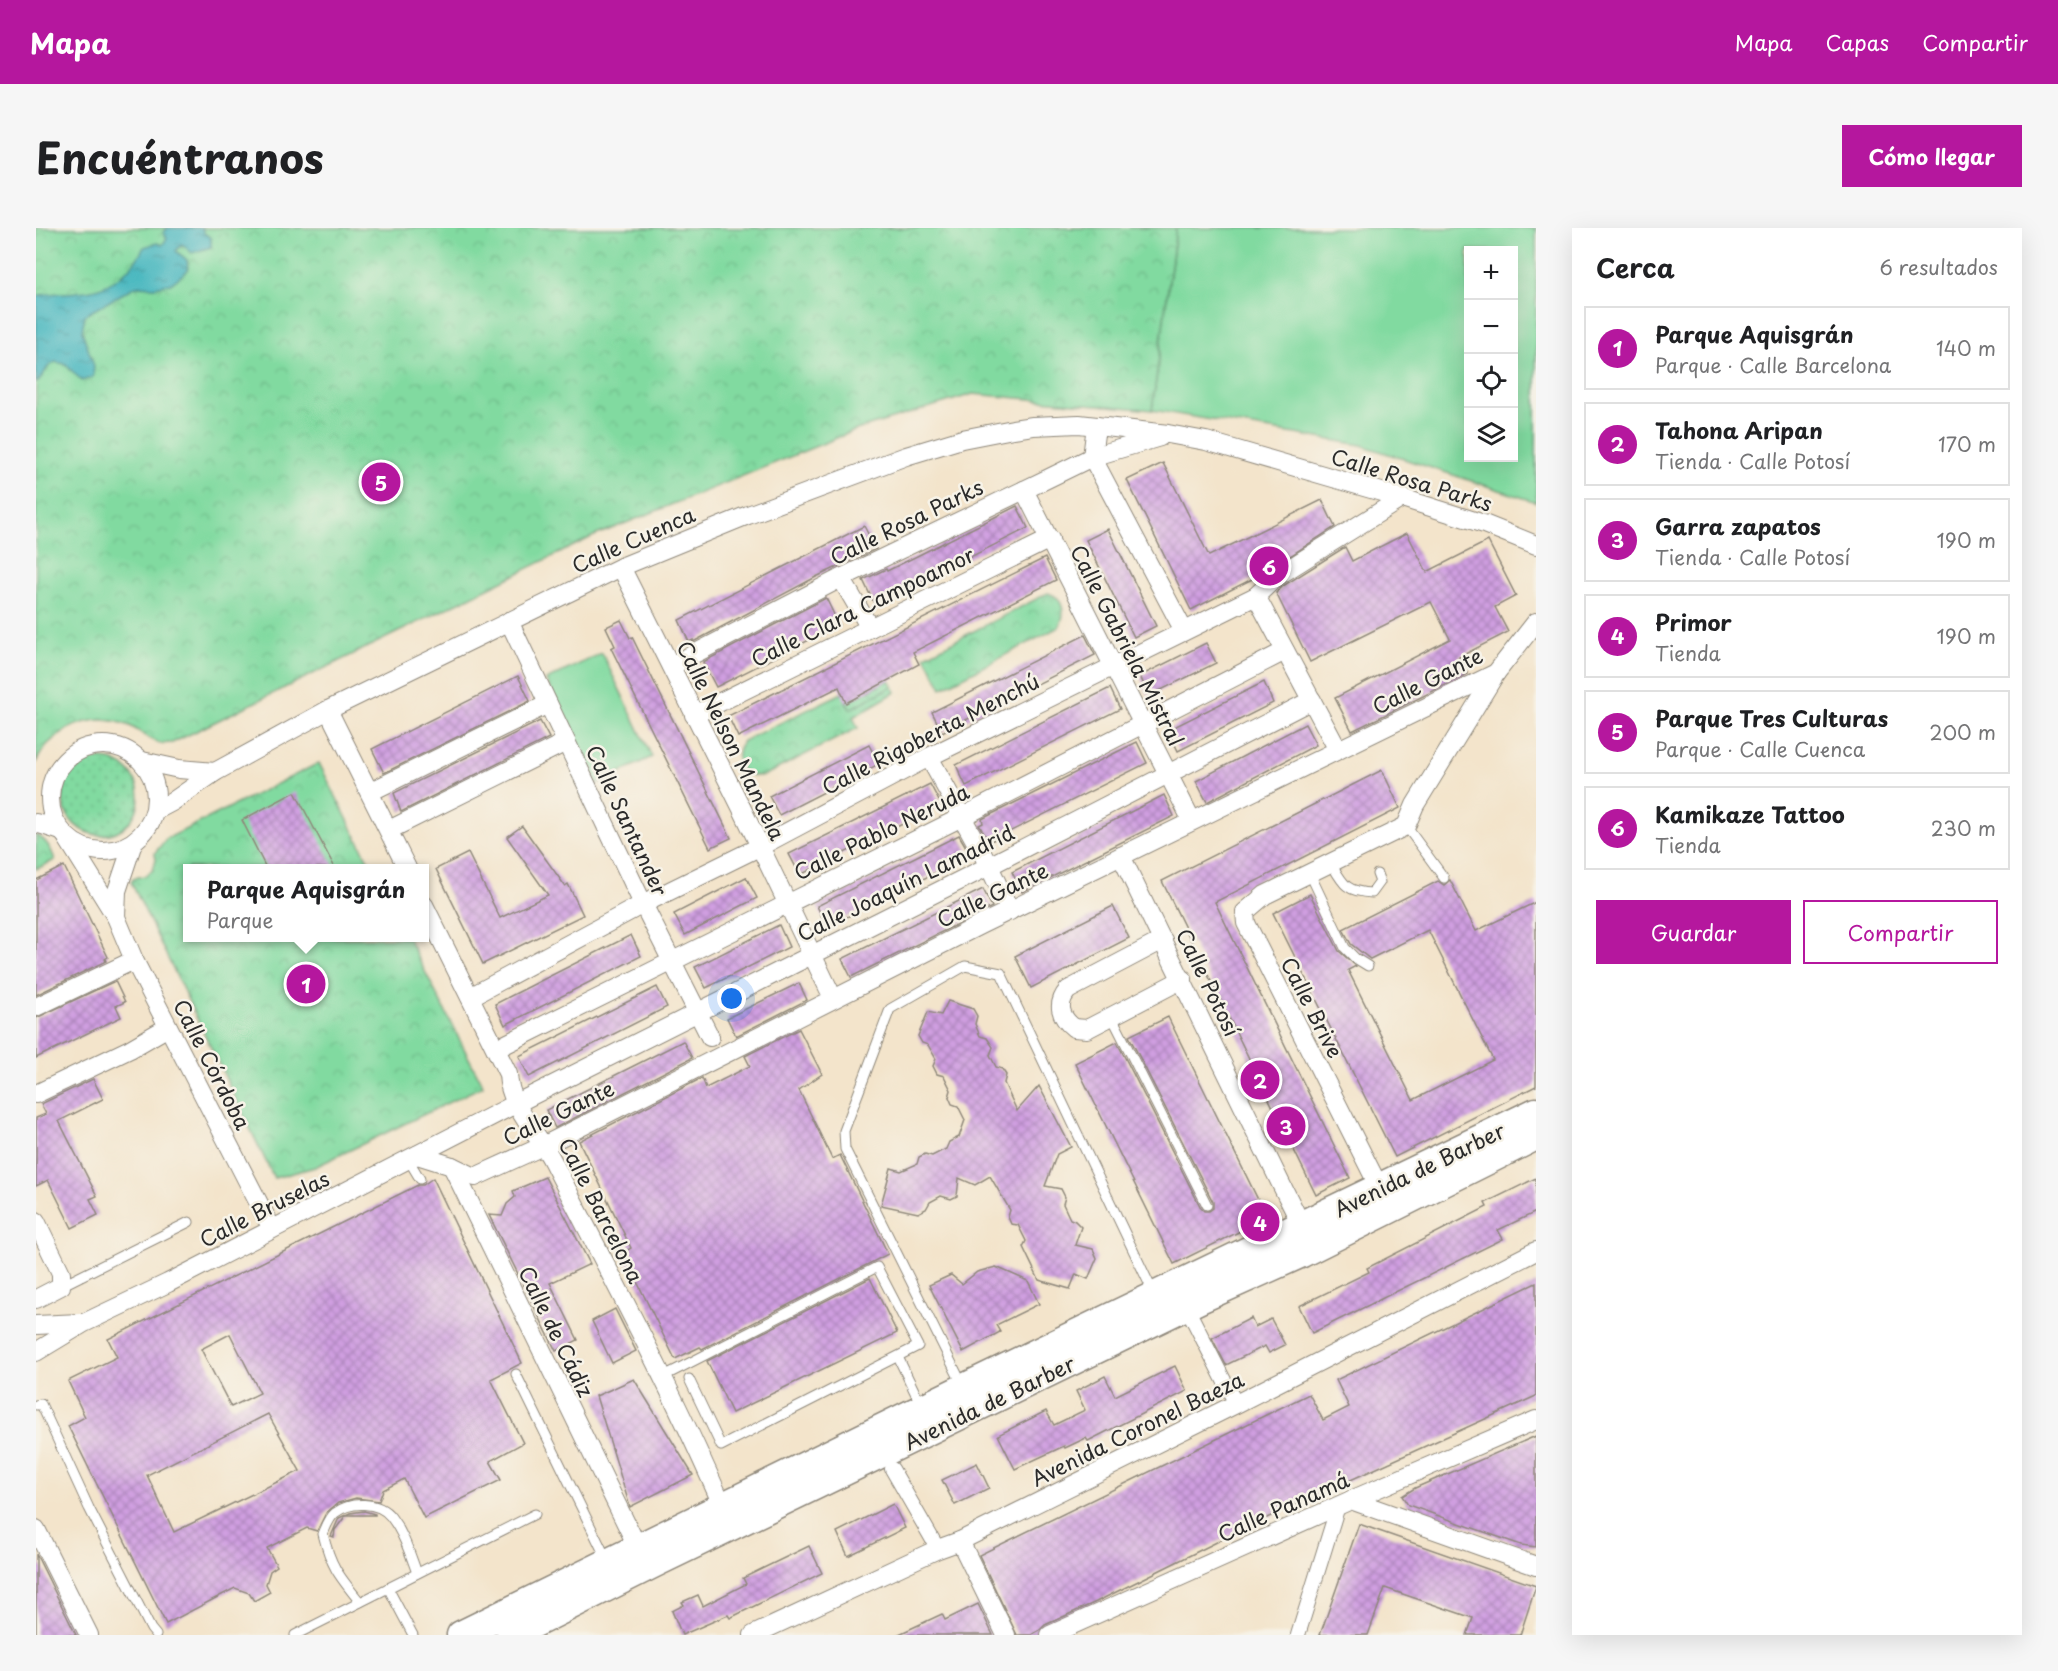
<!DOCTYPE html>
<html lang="es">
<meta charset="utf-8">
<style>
body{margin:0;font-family:"Playpen Sans",sans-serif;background:#f6f6f6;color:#202124}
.controls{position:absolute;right:18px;top:18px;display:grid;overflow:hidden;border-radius:0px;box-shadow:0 6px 24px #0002}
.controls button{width:54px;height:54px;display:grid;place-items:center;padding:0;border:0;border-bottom:2px solid #e0e0e0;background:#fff;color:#202124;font:30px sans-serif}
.you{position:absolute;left:696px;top:771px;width:21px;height:21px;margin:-15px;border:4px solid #fff;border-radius:50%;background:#1a73e8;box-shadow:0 0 0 9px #1a73e833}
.badge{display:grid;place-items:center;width:39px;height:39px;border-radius:50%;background:#b5179e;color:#fff;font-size:20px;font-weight:700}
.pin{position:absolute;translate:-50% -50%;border:3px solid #fff;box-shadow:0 2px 6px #0006}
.popup{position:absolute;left:147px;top:636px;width:246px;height:78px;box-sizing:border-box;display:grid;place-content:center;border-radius:0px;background:#fff;filter:drop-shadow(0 2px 4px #0005);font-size:20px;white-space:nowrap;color:#757577}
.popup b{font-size:22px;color:#202124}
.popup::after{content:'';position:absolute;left:50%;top:100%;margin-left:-12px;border:12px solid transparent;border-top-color:#fff}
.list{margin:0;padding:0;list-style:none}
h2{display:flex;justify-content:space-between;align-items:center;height:78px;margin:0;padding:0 24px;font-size:26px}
h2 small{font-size:20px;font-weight:400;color:#757577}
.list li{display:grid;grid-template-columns:39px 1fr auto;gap:18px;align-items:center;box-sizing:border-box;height:84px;margin:0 12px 12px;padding:0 12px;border:2px solid #e0e0e0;border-radius:0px}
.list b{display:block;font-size:22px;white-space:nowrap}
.list p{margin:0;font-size:20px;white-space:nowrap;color:#757577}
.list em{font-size:20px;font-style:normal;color:#757577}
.actions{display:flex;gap:12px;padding:18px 24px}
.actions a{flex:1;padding:14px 0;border:2px solid #b5179e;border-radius:0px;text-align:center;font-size:21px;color:#b5179e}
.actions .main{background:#b5179e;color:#fff}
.icon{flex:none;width:33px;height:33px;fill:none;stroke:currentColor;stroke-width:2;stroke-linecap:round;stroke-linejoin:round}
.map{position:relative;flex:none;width:1500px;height:1407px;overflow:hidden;border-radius:0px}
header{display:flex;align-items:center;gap:36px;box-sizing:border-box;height:84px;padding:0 30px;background:#b5179e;color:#fff}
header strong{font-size:28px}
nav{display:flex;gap:33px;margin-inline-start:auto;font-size:21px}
.intro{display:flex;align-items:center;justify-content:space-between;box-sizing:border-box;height:144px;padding:0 36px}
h1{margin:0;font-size:42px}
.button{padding:15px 27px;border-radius:0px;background:#b5179e;color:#fff;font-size:21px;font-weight:700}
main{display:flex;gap:36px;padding:0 36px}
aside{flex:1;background:#fff;border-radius:0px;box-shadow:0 6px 24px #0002}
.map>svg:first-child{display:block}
</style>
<header>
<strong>Mapa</strong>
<nav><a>Mapa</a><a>Capas</a><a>Compartir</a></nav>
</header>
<div class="intro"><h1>Encuéntranos</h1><a class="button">Cómo llegar</a></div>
<main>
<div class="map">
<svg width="1500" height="1407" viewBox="0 0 1500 1407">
<defs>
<pattern id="park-crowns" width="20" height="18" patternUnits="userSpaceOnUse" patternTransform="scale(1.5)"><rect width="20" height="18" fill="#81daa0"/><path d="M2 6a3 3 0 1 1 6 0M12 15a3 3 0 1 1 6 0" fill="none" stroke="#70bb8a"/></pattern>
<pattern id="garden-dots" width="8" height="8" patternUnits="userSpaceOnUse" patternTransform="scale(1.5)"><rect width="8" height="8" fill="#81daa0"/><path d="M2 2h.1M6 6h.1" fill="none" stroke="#70bb8a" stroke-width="1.8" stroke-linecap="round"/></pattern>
<pattern id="water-ripples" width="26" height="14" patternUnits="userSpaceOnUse" patternTransform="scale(1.5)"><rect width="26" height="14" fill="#49b8c0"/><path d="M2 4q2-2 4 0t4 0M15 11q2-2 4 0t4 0" fill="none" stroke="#3d969c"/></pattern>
<pattern id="building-cross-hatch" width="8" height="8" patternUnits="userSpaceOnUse" patternTransform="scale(1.5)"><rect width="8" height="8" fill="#d09fe1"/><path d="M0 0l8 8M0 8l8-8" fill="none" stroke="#a982b7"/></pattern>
</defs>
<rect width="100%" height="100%" fill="#f7f3e8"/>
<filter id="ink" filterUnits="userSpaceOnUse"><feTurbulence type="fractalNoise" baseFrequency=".0167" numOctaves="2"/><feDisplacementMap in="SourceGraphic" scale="12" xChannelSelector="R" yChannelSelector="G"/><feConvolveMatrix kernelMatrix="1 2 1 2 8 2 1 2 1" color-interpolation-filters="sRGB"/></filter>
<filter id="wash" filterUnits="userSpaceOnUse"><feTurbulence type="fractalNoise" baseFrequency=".008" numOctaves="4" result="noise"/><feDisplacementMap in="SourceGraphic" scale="24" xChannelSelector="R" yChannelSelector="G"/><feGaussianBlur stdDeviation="1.35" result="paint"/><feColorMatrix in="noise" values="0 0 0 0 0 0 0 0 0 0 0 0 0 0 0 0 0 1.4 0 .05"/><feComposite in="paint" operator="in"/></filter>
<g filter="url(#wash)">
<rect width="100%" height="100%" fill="#f3e4cb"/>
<g fill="#81daa0" stroke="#568266" stroke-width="1.5" fill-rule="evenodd">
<path d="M1140 0H1500V274L1325 217 1116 182ZM1432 22H1478V230H1432Z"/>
<path d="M566 425 616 529 560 556 510 452Z"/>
</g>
<g fill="url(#park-crowns)" stroke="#568266" stroke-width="1.5">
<path d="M0 0H1140L1116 182 937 166 823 201 558 308 136 515C132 515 126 516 122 515 116 513 102 502 94 498 65 485 35 494 13 515 7 520 4 528 0 534Z"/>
<path d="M1012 365C1028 370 1030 386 1023 399L906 460 889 428Z"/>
<path d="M853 452 860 464 817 489 822 500 727 548C704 549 695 533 707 513L806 465 811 475Z"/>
<path d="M283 535 336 640H152V710H372L447 858 279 939 238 950 95 654 98 650 108 648 117 642 120 631 119 625 130 611Z"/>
<path d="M0 607C11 612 15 621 19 632L0 641Z"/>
</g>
<g fill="url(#garden-dots)" stroke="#568266" stroke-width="1.5">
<path d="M853 452 857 458 814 481 810 475Z"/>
<circle cx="65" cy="569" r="38"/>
</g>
<path fill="url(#water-ripples)" stroke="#3a7276" stroke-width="1.5" d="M132 0H166L168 5 175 10V19L156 25 146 16 140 23 151 32 152 42 136 55 119 59 100 58 49 87 46 103 58 138 57 149 46 153 29 136 19 134 12 139 3 153 0 154V68C18 64 37 66 56 62 77 58 99 39 108 19L121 15 126 17 131 11 127 5Z"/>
<g id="blocks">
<g fill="url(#building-cross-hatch)" fill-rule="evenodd">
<path d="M1127 235 1173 328 1286 272 1299 299 1228 345 1155 382 1091 252Z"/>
<path d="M981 278 992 300 839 377 827 352 850 341 851 343Z"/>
<path d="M828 298 840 321 780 349 657 414V412L653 414 643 392Z"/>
<path d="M1072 301 1120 398 1098 409 1050 312Z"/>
<path d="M1371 305 1391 344 1452 313 1480 368 1459 379 1472 404 1423 429 1432 446 1316 503 1299 470 1414 411 1395 374 1274 434 1240 365 1247 358 1309 319 1316 333Z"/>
<path d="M1009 330 1020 352 877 424 883 436 810 475 803 459 702 509 692 488Z"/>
<path d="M790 370 803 397 680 459 667 434Z"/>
<path d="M585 392 594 410 596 409 695 610 674 620 575 420 579 418 570 399Z"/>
<path d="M1049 407 1059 427 906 504 896 484Z"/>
<path d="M1170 415 1180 435 1113 468 1104 448Z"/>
<path d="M482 448 494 473 348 545 336 521Z"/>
<path d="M1228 454 1237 475 1142 523 1132 502Z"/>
<path d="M1074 460 1084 481 930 558 920 537Z"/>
<path d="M504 493 513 510 365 584 358 565Z"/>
<path d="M1269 496 1280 517 1171 574 1160 553Z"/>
<path d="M1101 514 1111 535 953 614 943 597 947 595 946 591Z"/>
<path d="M833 517 843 536 743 587 733 568Z"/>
<path d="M1346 542 1364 580 1179 674 1314 950 1280 967 1126 653Z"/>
<path d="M894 556 905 577 764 647 753 626Z"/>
<path d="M259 564 299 640H230L206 592Z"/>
<path d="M1128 567 1138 588 986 664 976 644Z"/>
<path d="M486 598 529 658 532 656 547 687 447 736 400 641 432 625 464 690 512 667 471 609Z"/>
<path d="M923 607 933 624 929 626 931 629 791 699 781 678Z"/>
<path d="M28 638 72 729 69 731 70 733 0 767V652Z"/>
<path d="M710 649 721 670 649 707 638 686Z"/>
<path d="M1414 652 1440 703 1500 674V858L1359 929 1237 685 1274 666 1303 723 1320 738 1312 742 1377 872 1457 832 1392 702 1334 731 1315 716 1307 701 1402 653 1408 657Z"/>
<path d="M947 661 956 679 815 749 806 731Z"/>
<path d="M1077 678 1093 710 995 760 979 728Z"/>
<path d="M743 697 753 719 670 760 659 739Z"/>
<path d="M595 707 605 728 469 797 459 776Z"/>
<path d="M79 753 89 774 80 778 85 789 0 830V790Z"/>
<path d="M763 755 771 772 700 808 691 790Z"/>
<path d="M621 759 631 779 493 849 483 828Z"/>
<path d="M912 773 937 781 941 788 939 796 944 808 951 810 957 819 954 827 960 839 966 841 970 847 968 855 981 883 1003 858 1035 919 1021 926 1009 958 1025 961 1029 969 1027 976 1034 991 1039 993 1045 999 1039 1017 1057 1021 1061 1030 1052 1051 1040 1046 1034 1061 1003 1052 987 1019 990 1013 982 997 975 996 972 989 974 982 954 948 939 957 923 950 921 968 915 971 905 968 894 974 890 981 882 985 845 977 855 940 865 943 881 936 883 929 889 926 896 928 910 921 913 914 923 909 929 892 922 878 916 876 913 869 915 862 908 848 901 846 897 838 900 831 892 817 886 815 882 808 892 784 905 787Z"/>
<path d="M1132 789 1231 990 1138 1036 1039 835 1081 814 1165 980 1168 983H1173L1177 980V974L1093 808Z"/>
<path d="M763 801 786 846 763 862 796 931 804 927 852 1026 666 1121 664 1119 639 1131 587 1025 595 1020 543 913 666 850 670 860 714 838 709 828Z"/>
<path d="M647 813 656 830 519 900 510 882Z"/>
<path d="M57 851 67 871 23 893 61 968 54 971 62 987 36 1000 12 952 0 958V890L10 886 5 876Z"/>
<path d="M509 949 554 1036 514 1055 542 1112 520 1123 453 987 466 988 471 976 479 969 477 963Z"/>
<path d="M397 950 486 1135 455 1151 487 1215 454 1233 465 1252 388 1290 368 1251 347 1262 343 1273 320 1270 302 1275 290 1285 281 1303 271 1300 231 1320 241 1338 234 1343 230 1356 234 1364 218 1373 213 1365 199 1360 130 1396 32 1198 49 1189 32 1153 81 1129 72 1111 382 957H387ZM194 1106 224 1165 195 1179 165 1121ZM232 1186 264 1243 138 1304 111 1247Z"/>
<path d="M1500 950V984L1462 1002 1467 1011 1276 1105 1263 1078 1333 1044 1331 1040 1451 979 1449 975Z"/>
<path d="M960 1039 992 1053 1003 1076 960 1097 964 1104 927 1124 893 1057 915 1047 926 1056 941 1044Z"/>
<path d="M834 1050 861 1105 696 1185 671 1133Z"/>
<path d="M1500 1055V1168L1213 1298 1060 1374 1009 1397 1004 1402 995 1407H981L943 1327 1273 1166 1287 1192 1313 1179 1300 1152Z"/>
<path d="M579 1081 600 1123 576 1135 556 1093Z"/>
<path d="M1215 1090 1219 1099 1235 1091 1249 1117 1233 1125 1229 1118 1190 1137 1176 1110Z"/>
<path d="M1139 1138 1151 1163 1052 1213 1050 1210 1029 1220 1028 1218 979 1241 962 1207 1010 1183 1018 1197 1049 1182 1040 1163 1069 1148 1079 1168Z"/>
<path d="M598 1151 657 1247 594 1279 560 1168Z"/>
<path d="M1500 1208V1319L1485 1317 1372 1277 1366 1268 1379 1260Z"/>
<path d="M941 1235 953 1260 919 1277 906 1252Z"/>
<path d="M857 1276 869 1300 812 1328 801 1304Z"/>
<path d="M328 1283 339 1286V1287H310L299 1302 298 1309 295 1308 303 1290 314 1285Z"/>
<path d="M1323 1296 1500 1358 1484 1407H1431L1437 1390 1349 1360 1332 1407H1284Z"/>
<path d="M773 1318 786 1345 694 1390 692 1387 646 1407 636 1383 648 1377 646 1374 662 1367 667 1378 710 1356 707 1350Z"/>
<path d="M0 1326 40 1407H0Z"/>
<path d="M942 1376 957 1407H861L906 1386 909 1392Z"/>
</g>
</g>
</g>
<g filter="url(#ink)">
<use href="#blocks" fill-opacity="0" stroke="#8f887b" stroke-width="1.5"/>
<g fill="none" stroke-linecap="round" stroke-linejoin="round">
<g stroke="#8f887b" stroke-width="11">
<g id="service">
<path d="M1370 598 1408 650"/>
<path d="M1295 635C1307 656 1310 664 1336 665L1344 654 1341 646"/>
<path d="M1274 646 1309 720 1319 730 1332 738"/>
<path d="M1076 789 1171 977"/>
<path d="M372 931 384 951"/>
<path d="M25 1058 153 994"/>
<path d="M862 1129 886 1179"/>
<path d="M480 1146 571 1332"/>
<path d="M626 1149 841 1039 882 1118 685 1218 653 1151"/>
<path d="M927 1158 809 921 808 903 854 781 929 738 965 745 1118 1066"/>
<path d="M0 1177 5 1176 53 1280 115 1401 120 1407"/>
<path d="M352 1360 377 1407"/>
<path d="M324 1374C303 1348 295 1339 287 1306 290 1299 293 1290 299 1285 314 1273 343 1273 355 1289 368 1306 374 1326 381 1345"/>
<path d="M259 1407 499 1286"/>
</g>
</g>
<g stroke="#8f887b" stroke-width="16">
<g id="pedestrian">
<path d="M1150 1078 1200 1176"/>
<path d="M856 1241 902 1321"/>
<path d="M1262 1407 1302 1278"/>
</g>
</g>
<g stroke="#8f887b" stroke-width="20">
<g id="minor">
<path d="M1060 198 1056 229 1148 403"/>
<path d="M988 262 1156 593"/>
<path d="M585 339 706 581 797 770"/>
<path d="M805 350 834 400"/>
<path d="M1220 368 1302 522"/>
<path d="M473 393 607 676 674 809"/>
<path d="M635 438 805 350 1013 250 1056 229 1124 209"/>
<path d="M292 482 371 640"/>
<path d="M658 487 1014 311"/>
<circle cx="67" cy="570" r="53"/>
<path d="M893 529 953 638 974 683"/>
<path d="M106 533 143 541 179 544"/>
<path d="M334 564 512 476"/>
<path d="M119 583 136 574 179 544 292 482 585 339 712 287 870 228 926 211 977 201 997 198 1043 196 1132 206 1170 213 1366 270 1448 296 1500 317"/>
<path d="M0 595 25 603"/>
<path d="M353 602 530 514"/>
<path d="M31 610 80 689 98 732 236 1001"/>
<path d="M1085 628 1244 954 1266 998 1274 1004"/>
<path d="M388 677 472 846C473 879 503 906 517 934 575 1048 636 1161 687 1279"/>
<path d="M80 689 81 663 97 615"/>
<path d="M1127 712 1032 762C1020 776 1024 789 1038 800L1051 801 1147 751"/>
<path d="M434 769 607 676 723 619 893 529 1220 368 1240 349 1366 270"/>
<path d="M0 779 98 732"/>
<path d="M460 821 926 589 1249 423"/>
<path d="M0 866 94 821 132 799"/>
<path d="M381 927 416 938 439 949 509 917 944 697 1460 445 1500 394"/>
<path d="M416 938 602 1320 608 1325"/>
<path d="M1345 959 1338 949 1210 695 1209 684 1229 667 1370 598 1379 577 1460 445"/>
<path d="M0 993 25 1045V1058L0 1071"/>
<path d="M0 1097 44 1095"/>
<path d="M0 1124 48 1095 132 1055 491 870 953 638 1276 472"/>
<path d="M1315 1272 1500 1338"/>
<path d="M0 1301 53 1407"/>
<path d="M924 1313 970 1407"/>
<path d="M717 1407 902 1321 924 1313 1200 1176 1500 1023"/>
<path d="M1014 1407 1315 1272 1500 1192"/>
</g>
</g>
<g stroke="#8f887b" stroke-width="31">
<g id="primary">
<path d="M425 1407 928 1160 1500 884"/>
<path d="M475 1407 619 1335 1166 1070 1266 1025 1500 908"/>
</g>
</g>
<use href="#service" stroke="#fff" stroke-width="9"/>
<use href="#pedestrian" stroke="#fff" stroke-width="14"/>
<use href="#minor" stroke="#fff" stroke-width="18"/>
<use href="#primary" stroke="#fff" stroke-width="28"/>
</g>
</g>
<g text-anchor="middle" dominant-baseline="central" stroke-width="5" stroke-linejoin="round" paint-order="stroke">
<g font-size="21" fill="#2b2b2b" stroke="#f7f3e8">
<text transform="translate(1376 251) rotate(17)">Calle Rosa Parks</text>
<text transform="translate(870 293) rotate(-26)">Calle Rosa Parks</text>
<text transform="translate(597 311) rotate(-24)">Calle Cuenca</text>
<text transform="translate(826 378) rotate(-26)">Calle Clara Campoamor</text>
<text transform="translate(1092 417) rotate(63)">Calle Gabriela Mistral</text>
<text transform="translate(1391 452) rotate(-27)">Calle Gante</text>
<text transform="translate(894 505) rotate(-27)">Calle Rigoberta Menchú</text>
<text transform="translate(696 512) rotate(64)">Calle Nelson Mandela</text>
<text transform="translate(592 592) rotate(65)">Calle Santander</text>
<text transform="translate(845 603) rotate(-26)">Calle Pablo Neruda</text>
<text transform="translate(869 654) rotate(-26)">Calle Joaquín Lamadrid</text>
<text transform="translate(956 666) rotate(-26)">Calle Gante</text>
<text transform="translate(1173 754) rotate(64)">Calle Potosí</text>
<text transform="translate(1277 779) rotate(63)">Calle Brive</text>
<text transform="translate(177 836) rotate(63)">Calle Córdoba</text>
<text transform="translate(522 884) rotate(-26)">Calle Gante</text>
<text transform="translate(1383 941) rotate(-26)">Avenida de Barber</text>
<text transform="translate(228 980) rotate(-27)">Calle Bruselas</text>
<text transform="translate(566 982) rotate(63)">Calle Barcelona</text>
<text transform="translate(521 1103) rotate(64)">Calle de Cádiz</text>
<text transform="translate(953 1174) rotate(-26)">Avenida de Barber</text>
<text transform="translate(1101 1200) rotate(-26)">Avenida Coronel Baeza</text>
<text transform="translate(1247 1278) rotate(-24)">Calle Panamá</text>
</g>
</g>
</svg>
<div class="controls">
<button>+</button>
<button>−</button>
<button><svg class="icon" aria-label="locate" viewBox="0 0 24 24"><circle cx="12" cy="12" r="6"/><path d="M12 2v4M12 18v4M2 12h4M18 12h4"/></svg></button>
<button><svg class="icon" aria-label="layers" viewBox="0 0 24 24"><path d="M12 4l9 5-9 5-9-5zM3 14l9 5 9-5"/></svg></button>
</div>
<div class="you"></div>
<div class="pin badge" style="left:270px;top:756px">1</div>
<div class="popup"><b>Parque Aquisgrán</b>Parque</div>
<div class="pin badge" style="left:1224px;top:852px">2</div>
<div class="pin badge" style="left:1250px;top:898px">3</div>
<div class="pin badge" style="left:1224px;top:994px">4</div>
<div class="pin badge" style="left:345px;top:254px">5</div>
<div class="pin badge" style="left:1233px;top:338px">6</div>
</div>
<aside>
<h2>Cerca<small>6 resultados</small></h2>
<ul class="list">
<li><span class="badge">1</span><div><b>Parque Aquisgrán</b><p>Parque · Calle Barcelona</p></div><em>140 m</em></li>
<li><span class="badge">2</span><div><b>Tahona Aripan</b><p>Tienda · Calle Potosí</p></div><em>170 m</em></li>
<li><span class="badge">3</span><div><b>Garra zapatos</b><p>Tienda · Calle Potosí</p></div><em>190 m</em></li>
<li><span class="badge">4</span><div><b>Primor</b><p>Tienda</p></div><em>190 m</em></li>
<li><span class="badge">5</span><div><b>Parque Tres Culturas</b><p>Parque · Calle Cuenca</p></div><em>200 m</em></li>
<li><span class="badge">6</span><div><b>Kamikaze Tattoo</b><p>Tienda</p></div><em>230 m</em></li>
</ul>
<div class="actions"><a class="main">Guardar</a><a>Compartir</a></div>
</aside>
</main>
